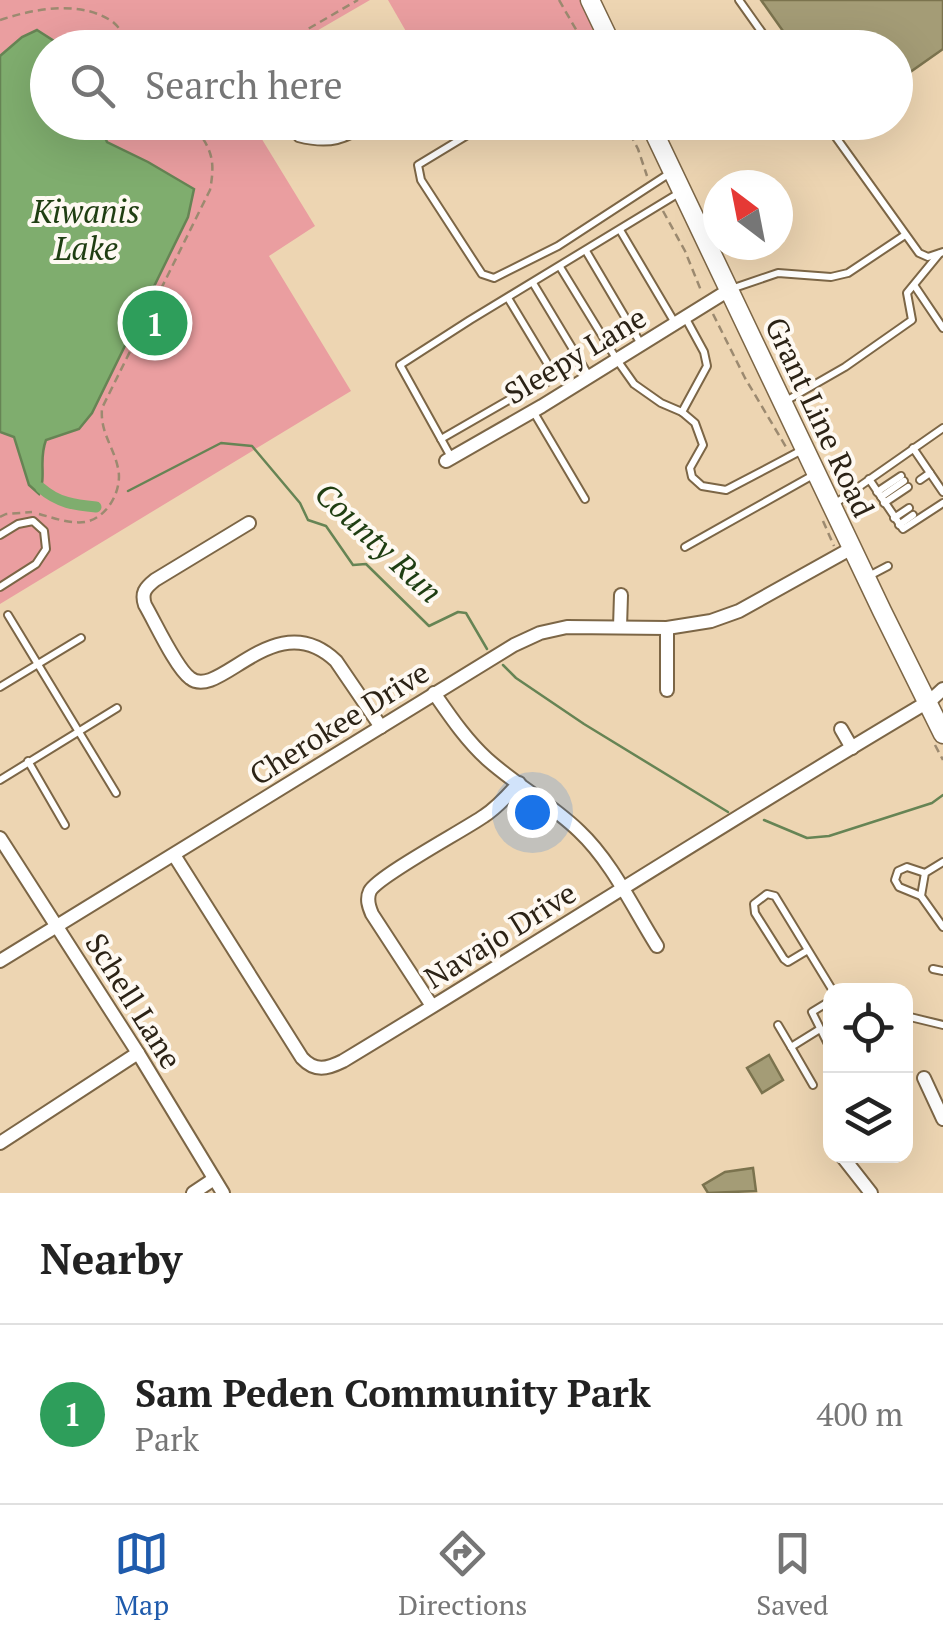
<!DOCTYPE html>
<style>
body{margin:0;font-family:"PT Serif",serif;background:#f2f2f2;color:#222}
.controls{position:absolute;right:30px;bottom:30px;display:grid;overflow:hidden;border-radius:20px;box-shadow:0 10px 40px #0002}
.controls button{width:90px;height:90px;display:grid;place-items:center;padding:0;border:0;border-bottom:2px solid #e0e0e0;background:#fff;color:#222;font:50px sans-serif}
.compass{position:absolute;left:703px;top:170px;width:90px;height:90px;border-radius:50%;background:#fff;box-shadow:0 10px 40px #0002;rotate:328deg}
.you{position:absolute;left:532px;top:812px;width:35px;height:35px;margin:-25px;border:8px solid #fff;border-radius:50%;background:#1a73e8;box-shadow:0 0 0 15px #1a73e833}
.badge{display:grid;place-items:center;width:65px;height:65px;border-radius:50%;background:#1f5bac;color:#fff;font-size:32px;font-weight:700}
.pin{position:absolute;translate:-50% -50%;border:5px solid #fff;box-shadow:0 2px 10px #0006}
.list{margin:0;padding:0;list-style:none}
h2{display:flex;justify-content:space-between;align-items:center;height:130px;margin:0;padding:0 40px;font-size:42px}
h2 small{font-size:32px;font-weight:400;color:#767676}
.list li{display:grid;grid-template-columns:65px 1fr auto;gap:30px;align-items:center;box-sizing:border-box;height:180px;padding:0 40px;border-top:2px solid #e0e0e0}
.list b{display:block;font-size:38px;white-space:nowrap}
.list p{margin:0;font-size:32px;white-space:nowrap;color:#767676}
.list em{font-size:32px;font-style:normal;color:#767676}
.icon{flex:none;width:55px;height:55px;fill:none;stroke:currentColor;stroke-width:2;stroke-linecap:round;stroke-linejoin:round}
.map{position:relative;flex:none;width:943px;height:1193px;overflow:hidden}
.search{position:absolute;background:#fff;box-shadow:0 10px 40px #0002;left:30px;right:30px;top:30px;height:110px;display:flex;align-items:center;gap:25px;box-sizing:border-box;padding:0 35px;border-radius:55px;color:#767676;font-size:38px}
.sheet{height:310px;background:#fff}
nav{display:flex;justify-content:space-around;align-items:center;box-sizing:border-box;height:140px;border-top:2px solid #e0e0e0;background:#fff;font-size:28px;color:#767676}
nav a{display:grid;justify-items:center;gap:5px}
nav .on{color:#1f5bac}
.map>svg:first-child{display:block}
</style>
<div class="map">
<svg width="943" height="1193" viewBox="0 0 943 1193">
<rect width="100%" height="100%" fill="#edd5b2"/>
<g fill="#ea9ea0">
<path d="M0 0H370L289 47 48 48V122L252 123 315 226 269 256 351 391 0 604Z"/>
<path d="M388 0H589L609 40 596 48 415 47Z"/>
</g>
<path fill="#7fad6e" stroke="#668454" stroke-width="2.5" d="M37 30 54 41 58 47 48 48V122L99 123 107 142 148 162 194 189 188 217 92 413 79 429 46 440C38 461 47 475 39 494L29 485 14 437 0 432V56L22 37Z"/>
<g fill="none" stroke-linecap="round" stroke-linejoin="round">
<g stroke="#668454" stroke-width="2.5">
<path d="M128 491 221 443 252 446 300 503 308 520 326 526 353 565 366 564 429 626 458 612 466 613 487 649"/>
<path d="M503 665 516 678 584 724 728 812"/>
<path d="M764 820 807 838 829 836 932 803 943 795"/>
</g>
<path stroke="#7fad6e" stroke-width="11" d="M41 488C58 503 75 505 96 507"/>
</g>
<g fill="#a49c76" stroke="#7b734e" stroke-width="2.5">
<path d="M761 0H943V49L896 82V48H795Z"/>
<path d="M769 1055 783 1080 762 1093 747 1068Z"/>
<path d="M753 1168 756 1191 708 1193 703 1185 725 1172Z"/>
</g>
<g fill="none" stroke-linecap="round" stroke-linejoin="round">
<g stroke="#7c6646" stroke-width="10">
<g id="service">
<path d="M739 0 773 48"/>
<path d="M546 48 582 41 605 33"/>
<path d="M287 122 298 138C333 147 345 139 375 122"/>
<path d="M489 122 418 165 421 180 482 274 494 278 558 246 670 173"/>
<path d="M825 122 919 253 928 257 943 252"/>
<path d="M620 230 675 323"/>
<path d="M586 251 641 344"/>
<path d="M560 267 617 360 634 384 661 403 682 412 695 423 703 445 690 468 692 477 702 486 726 490 804 449"/>
<path d="M533 283 589 376"/>
<path d="M914 285 943 328"/>
<path d="M731 289 778 273 831 277 848 273 905 235"/>
<path d="M784 402 845 367 912 320 907 293 939 254"/>
<path d="M533 411 585 499"/>
<path d="M682 412 707 366 704 352 686 319"/>
<path d="M441 439 533 386 547 382 555 376 508 298"/>
<path d="M913 448 943 492"/>
<path d="M451 457 400 365 470 320 679 193"/>
<path d="M869 479 903 529 943 503"/>
<path d="M920 480 930 473"/>
<path d="M877 492 901 476"/>
<path d="M881 497 904 481"/>
<path d="M884 503 908 487"/>
<path d="M833 505 943 428"/>
<path d="M894 518 909 508"/>
<path d="M899 525 913 515"/>
<path d="M0 535 18 524 33 521 44 531 46 549 36 564 0 587"/>
<path d="M685 547 815 474"/>
<path d="M867 577 888 566"/>
<path d="M8 615 116 793"/>
<path d="M0 687 81 638"/>
<path d="M28 761 65 825"/>
<path d="M0 780 117 708"/>
<path d="M943 862 925 873 921 896 943 927"/>
<path d="M921 896 899 887 895 880 898 871 907 867 925 873"/>
<path d="M808 950 788 962 784 959 755 913 754 904 767 894 775 896 833 991"/>
<path d="M933 969 943 971"/>
<path d="M830 1001 812 1012 830 1048"/>
<path d="M906 1016 943 1025"/>
<path d="M778 1025 791 1047"/>
<path d="M813 1085 791 1047 820 1029"/>
</g>
</g>
<g stroke="#7c6646" stroke-width="16">
<g id="minor">
<path d="M446 461 542 406 729 290"/>
<path d="M249 523 155 580C145 588 141 593 145 605 155 622 176 668 190 678 219 702 275 603 336 661L381 727"/>
<path d="M620 627 621 595"/>
<path d="M667 690V628"/>
<path d="M434 693C450 716 466 740 487 759 516 785 551 804 579 831 612 862 633 908 657 946"/>
<path d="M841 729 852 748"/>
<path d="M0 838 138 1053 223 1193"/>
<path d="M174 855 302 1058C315 1072 327 1069 343 1061 540 942 733 817 931 700L943 689"/>
<path d="M0 961 514 645 540 633 567 627 667 628 711 621 739 611 852 548"/>
<path d="M432 1006 372 914C369 907 366 899 370 891 378 876 464 830 484 816 498 807 508 795 519 783"/>
<path d="M924 1078 943 1119"/>
<path d="M0 1143 138 1053"/>
<path d="M842 1156 871 1193"/>
<path d="M193 1193 214 1179"/>
</g>
</g>
<g stroke="#7c6646" stroke-width="21">
<g id="secondary">
<path d="M590 0 613 48"/>
<path d="M649 122 882 611 943 734"/>
</g>
</g>
<g stroke="#9c8a70" stroke-width="2.5" stroke-dasharray="8 5" stroke-linecap="butt">
<path d="M559 0 578 33"/>
<path d="M0 20C37 8 81 0 113 22 121 29 127 39 133 48"/>
<path d="M275 48 358 0"/>
<path d="M624 122 638 149 647 176"/>
<path d="M663 211 685 251 702 293"/>
<path d="M713 314 745 378 786 447"/>
<path d="M39 514C54 518 70 524 85 522 108 518 123 489 118 468 113 445 100 433 102 408L210 190C216 158 211 148 191 122"/>
<path d="M0 517 6 514 32 512"/>
<path d="M823 521 834 546"/>
<path d="M935 745 943 760"/>
</g>
<use href="#service" stroke="#fff" stroke-width="6"/>
<use href="#minor" stroke="#fff" stroke-width="12"/>
<use href="#secondary" stroke="#fff" stroke-width="18"/>
</g>
<g text-anchor="middle" dominant-baseline="central" stroke-width="8" stroke-linejoin="round" paint-order="stroke">
<g font-size="30" fill="#2c2316" stroke="#fef9f2">
<text transform="translate(575 355) rotate(-31)">Sleepy Lane</text>
<text transform="translate(820 417) rotate(65)">Grant Line Road</text>
<text transform="translate(339 723) rotate(-32)">Cherokee Drive</text>
<text transform="translate(500 935) rotate(-32)">Navajo Drive</text>
<text transform="translate(134 1001) rotate(58)">Schell Lane</text>
</g>
<g font-size="32" font-style="italic" fill="#1f3e12" stroke="#fef9f2">
<text x="86" y="211">Kiwanis<tspan x="86" dy="37">Lake</tspan></text>
<text transform="translate(379 542) rotate(43)">County Run</text>
</g>
</g>
</svg>
<div class="controls">
<button><svg class="icon" aria-label="locate" viewBox="0 0 24 24"><circle cx="12" cy="12" r="6"/><path d="M12 2v4M12 18v4M2 12h4M18 12h4"/></svg></button>
<button><svg class="icon" aria-label="layers" viewBox="0 0 24 24"><path d="M12 4l9 5-9 5-9-5zM3 14l9 5 9-5"/></svg></button>
</div>
<svg class="compass" viewBox="-18 -18 36 36"><path d="M0-13l5 13h-10z" fill="#e53935"/><path d="M0 13l5-13h-10z" fill="#767676"/></svg>
<div class="you"></div>
<div class="pin badge" style="left:155px;top:323px;background:#2e9e5b">1</div>
<div class="search"><svg class="icon" aria-label="search" viewBox="0 0 24 24"><circle cx="10" cy="10" r="6"/><path d="M15 15l6 6"/></svg>Search here</div>
</div>
<section class="sheet">
<h2>Nearby<small></small></h2>
<ul class="list">
<li><span class="badge" style="background:#2e9e5b">1</span><div><b>Sam Peden Community Park</b><p>Park</p></div><em>400 m</em></li>
</ul>
</section>
<nav>
<a class="on"><svg class="icon" aria-label="map" viewBox="0 0 24 24"><path d="M3 6l6-2 6 2 6-2v14l-6 2-6-2-6 2zM9 4v14M15 6v14"/></svg>Map</a>
<a><svg class="icon" aria-label="directions" viewBox="0 0 24 24"><path d="M12 3l9 9-9 9-9-9zM9 14v-3h6M13 9l2 2-2 2"/></svg>Directions</a>
<a><svg class="icon" aria-label="saved" viewBox="0 0 24 24"><path d="M7 4h10v16l-5-4-5 4z"/></svg>Saved</a>
</nav>
